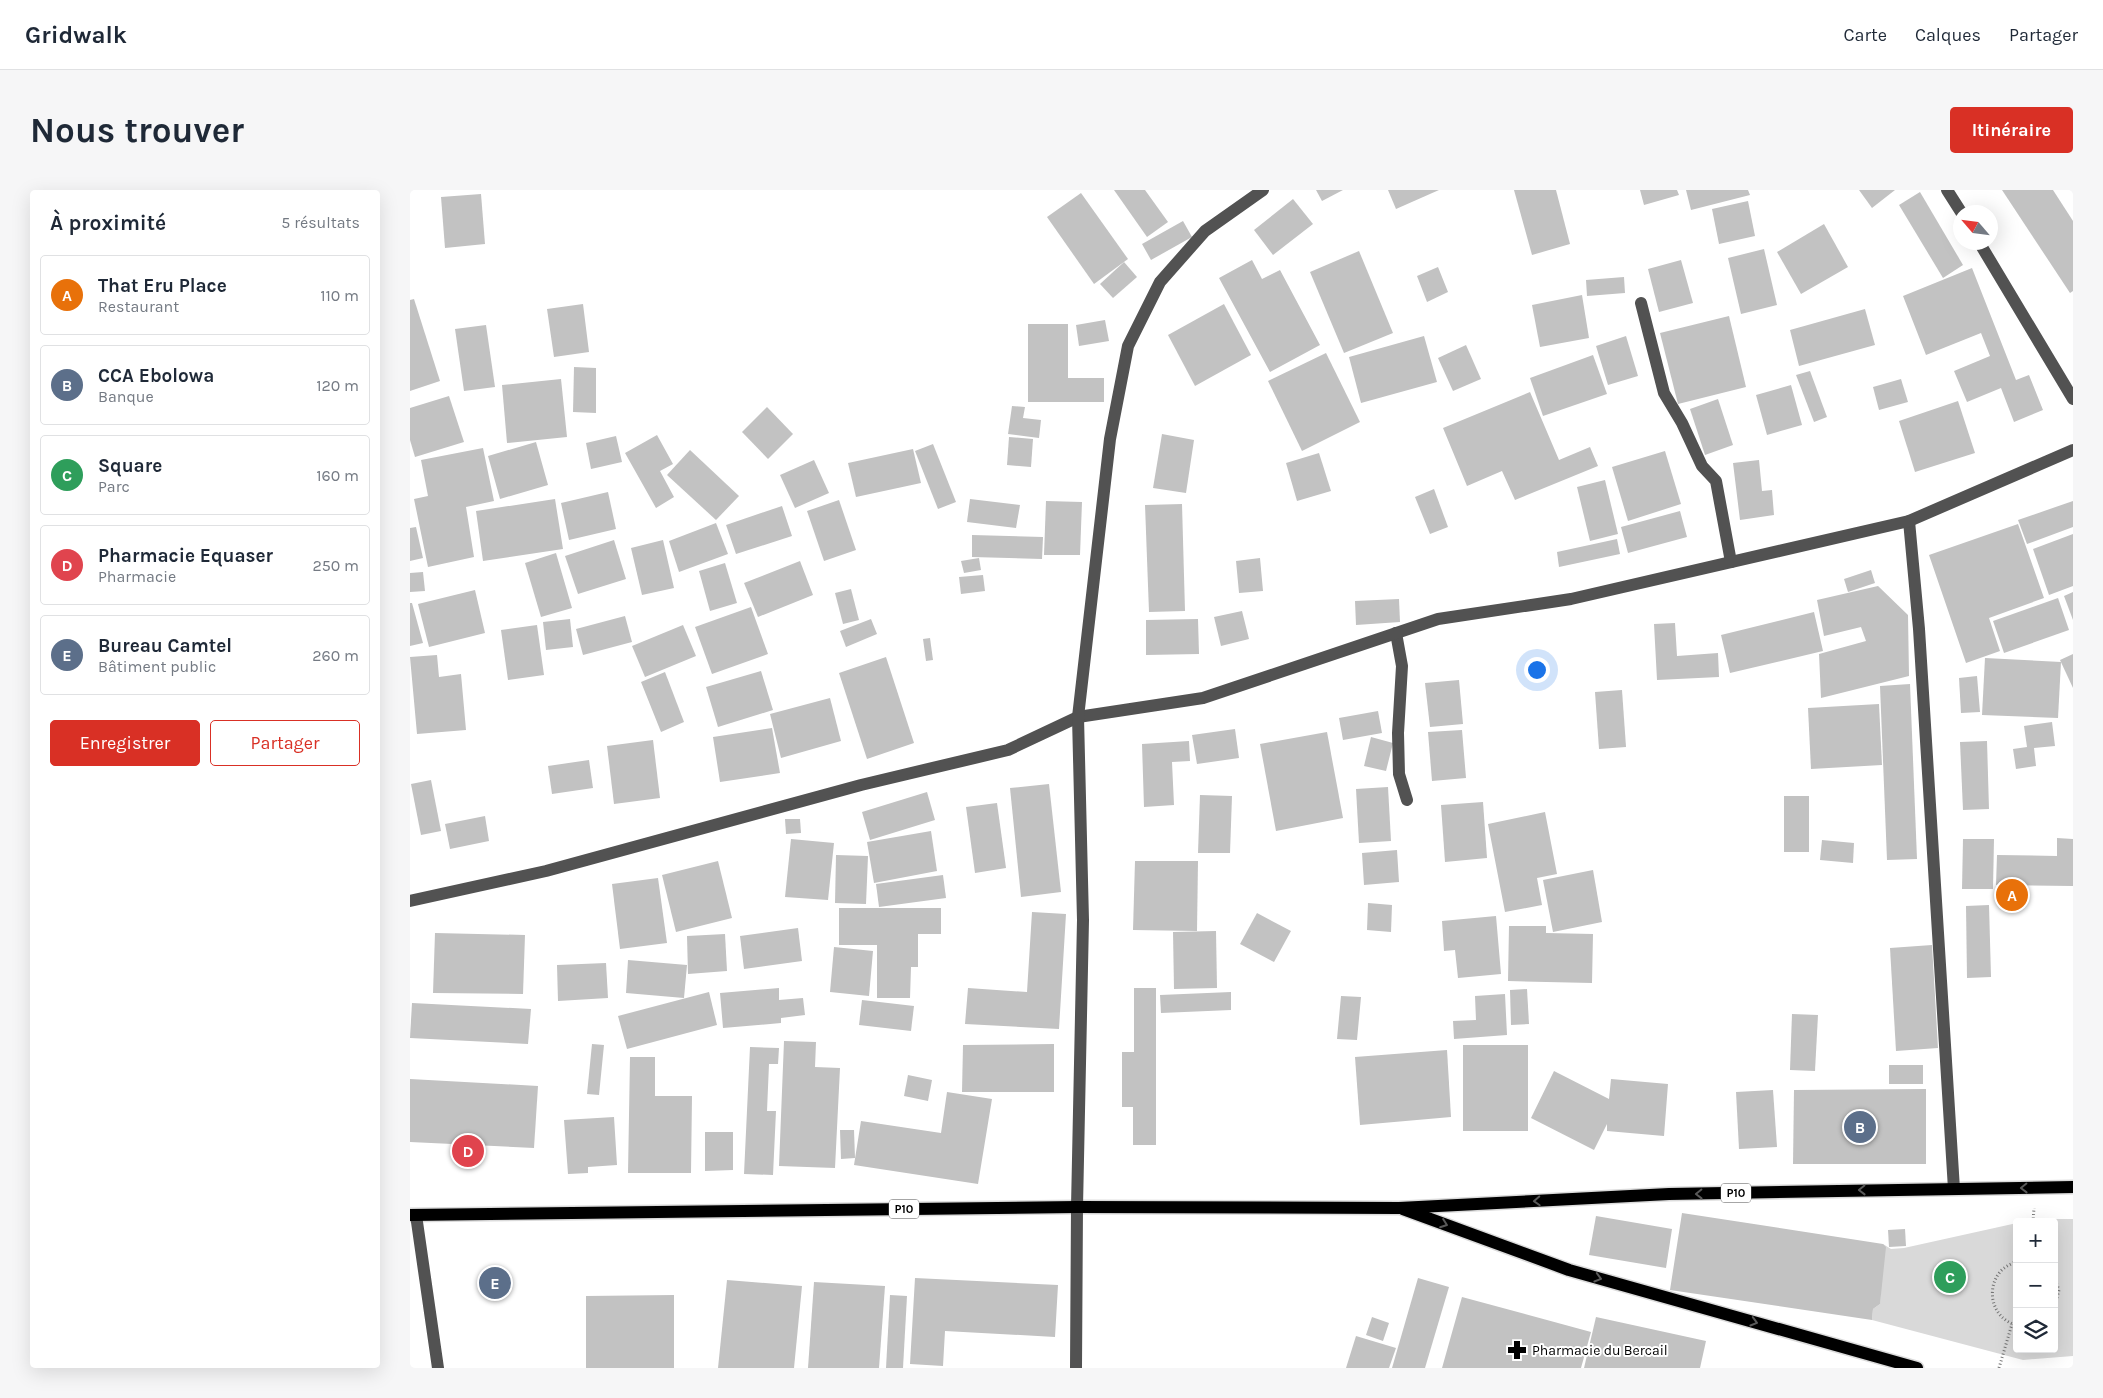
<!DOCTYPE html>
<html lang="fr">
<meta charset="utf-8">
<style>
body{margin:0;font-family:Karla,sans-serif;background:#f6f6f7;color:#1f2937}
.controls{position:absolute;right:15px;bottom:15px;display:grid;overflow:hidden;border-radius:5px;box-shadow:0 5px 20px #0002}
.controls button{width:45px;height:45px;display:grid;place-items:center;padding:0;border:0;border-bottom:1px solid #e0e1e3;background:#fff;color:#1f2937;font:25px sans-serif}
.compass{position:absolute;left:1543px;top:15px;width:45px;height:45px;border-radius:50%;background:#fff;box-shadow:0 5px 20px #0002;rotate:298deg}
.you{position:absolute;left:1126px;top:479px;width:18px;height:18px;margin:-12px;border:4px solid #fff;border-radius:50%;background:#1a73e8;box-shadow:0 0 0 8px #1a73e833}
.badge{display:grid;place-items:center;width:32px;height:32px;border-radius:50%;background:#d93025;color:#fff;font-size:16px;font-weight:700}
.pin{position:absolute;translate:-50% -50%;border:2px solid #fff;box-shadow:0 1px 5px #0006}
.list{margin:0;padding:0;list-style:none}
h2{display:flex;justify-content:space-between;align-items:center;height:65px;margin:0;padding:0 20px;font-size:21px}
h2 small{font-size:16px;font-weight:400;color:#747a83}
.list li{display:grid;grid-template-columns:32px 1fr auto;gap:15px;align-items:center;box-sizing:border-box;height:80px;margin:0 10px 10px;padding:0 10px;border:1px solid #e0e1e3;border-radius:5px}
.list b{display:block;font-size:19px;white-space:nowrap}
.list p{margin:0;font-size:16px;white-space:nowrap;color:#747a83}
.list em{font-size:16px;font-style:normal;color:#747a83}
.actions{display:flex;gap:10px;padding:15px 20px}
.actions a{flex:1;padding:11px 0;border:1px solid #d93025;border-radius:5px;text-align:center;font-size:18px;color:#d93025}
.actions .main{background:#d93025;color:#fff}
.icon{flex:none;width:28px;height:28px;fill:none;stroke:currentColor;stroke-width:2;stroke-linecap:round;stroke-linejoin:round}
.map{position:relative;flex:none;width:1663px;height:1178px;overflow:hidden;border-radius:5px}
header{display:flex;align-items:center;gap:30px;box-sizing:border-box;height:70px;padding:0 25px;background:#fff;border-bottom:1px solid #e0e1e3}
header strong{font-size:24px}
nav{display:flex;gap:28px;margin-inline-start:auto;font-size:18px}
.intro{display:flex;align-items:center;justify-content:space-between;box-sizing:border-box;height:120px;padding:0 30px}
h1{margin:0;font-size:35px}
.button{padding:12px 22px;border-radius:5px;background:#d93025;color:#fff;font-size:18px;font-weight:700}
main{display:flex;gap:30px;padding:0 30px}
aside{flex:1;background:#fff;border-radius:5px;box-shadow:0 5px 20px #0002}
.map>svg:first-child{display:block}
</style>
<header>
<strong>Gridwalk</strong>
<nav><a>Carte</a><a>Calques</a><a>Partager</a></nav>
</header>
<div class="intro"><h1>Nous trouver</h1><a class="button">Itinéraire</a></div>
<main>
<aside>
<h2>À proximité<small>5 résultats</small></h2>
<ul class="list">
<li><span class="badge" style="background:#e8710a">A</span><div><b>That Eru Place</b><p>Restaurant</p></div><em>110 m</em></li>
<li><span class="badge" style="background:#5c6f8a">B</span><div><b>CCA Ebolowa</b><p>Banque</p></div><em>120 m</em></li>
<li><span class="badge" style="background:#2e9e5b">C</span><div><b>Square</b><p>Parc</p></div><em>160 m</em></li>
<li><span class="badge" style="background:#e0444e">D</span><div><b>Pharmacie Equaser</b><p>Pharmacie</p></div><em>250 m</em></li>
<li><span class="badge" style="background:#5c6f8a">E</span><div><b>Bureau Camtel</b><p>Bâtiment public</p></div><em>260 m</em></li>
</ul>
<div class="actions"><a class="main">Enregistrer</a><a>Partager</a></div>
</aside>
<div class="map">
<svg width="1663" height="1178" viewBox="0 0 1663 1178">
<rect width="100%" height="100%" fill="#fff"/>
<path fill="#d9d9d9" d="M1623 1029H1663V1166L1613 1170 1462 1130 1463 1119 1470 1114 1473 1054 1481 1059 1494 1058 1607 1033V1159H1644V1032H1611Z"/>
<g fill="#c2c2c2">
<path d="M704 0H735L758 32 737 47Z"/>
<path d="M906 0H933L912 11Z"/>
<path d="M978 0H1029L986 19Z"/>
<path d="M1104 0H1146L1160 54 1122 65Z"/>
<path d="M1230 0H1267L1269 5 1234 15Z"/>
<path d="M1276 0H1338L1340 5 1281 20Z"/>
<path d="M1449 0H1485L1462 18Z"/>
<path d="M1592 0H1643L1663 31V101L1660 103Z"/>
<path d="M1510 2 1553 75 1533 88 1489 15Z"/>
<path d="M671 3 718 69 684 94 637 27Z"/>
<path d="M71 4 75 54 35 58 31 7Z"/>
<path d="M883 9 903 34 863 65 844 40Z"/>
<path d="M1338 11 1345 46 1309 54 1302 19Z"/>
<path d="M773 31 782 47 741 70 732 54Z"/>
<path d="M1414 34 1438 77 1391 104 1367 62Z"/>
<path d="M1354 59 1367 115 1331 124 1318 68Z"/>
<path d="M949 61 983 143 934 163 900 82Z"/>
<path d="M842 70 852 89 870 80 910 155 860 182 809 88Z"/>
<path d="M1271 70 1283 113 1249 122 1238 79Z"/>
<path d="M714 72 727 87 703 108 690 94Z"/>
<path d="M1028 77 1038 102 1017 112 1007 86Z"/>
<path d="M1562 78 1606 190 1619 185 1633 220 1604 232 1591 198 1557 212 1544 181 1580 166 1571 143 1516 165 1493 106Z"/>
<path d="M1214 87 1215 103 1177 106 1176 90Z"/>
<path d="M1172 105 1179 148 1130 157 1122 115Z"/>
<path d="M4 109 30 191 0 201V110Z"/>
<path d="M173 114 179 162 144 167 137 119Z"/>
<path d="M814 114 841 165 785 196 758 145Z"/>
<path d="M1455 119 1465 155 1389 176 1380 140Z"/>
<path d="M1319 126 1336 197 1268 214 1250 143Z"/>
<path d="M695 130 699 151 669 156 666 135Z"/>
<path d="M618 134H658V188H694V212H618Z"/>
<path d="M76 135 85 197 54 201 45 139Z"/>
<path d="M1014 146 1027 192 951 213 939 167Z"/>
<path d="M1216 146 1228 186 1198 195 1186 156Z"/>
<path d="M1056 155 1071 189 1043 201 1028 168Z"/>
<path d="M916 163 950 232 892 261 858 191Z"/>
<path d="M1183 165 1197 204 1133 226 1120 188Z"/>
<path d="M164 177 186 178V223L163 222Z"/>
<path d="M1400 181 1417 227 1404 232 1386 185Z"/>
<path d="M151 189 157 247 97 253 92 195Z"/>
<path d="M1491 189 1498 212 1469 220 1463 197Z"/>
<path d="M1381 195 1392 235 1357 245 1346 205Z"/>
<path d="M1120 202 1149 270 1180 257 1188 276 1105 310 1092 281 1057 296 1033 238Z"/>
<path d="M39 206 54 252 5 267 0 250V218Z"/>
<path d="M1308 209 1323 255 1295 265 1280 219Z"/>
<path d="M1548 211 1565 263 1505 282 1489 231Z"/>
<path d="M602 216 615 217 613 228 631 230 629 248 598 244Z"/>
<path d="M357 217 383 244 358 269 332 242Z"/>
<path d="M752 244 784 250 776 303 743 298Z"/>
<path d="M247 245 263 274 250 281 264 307 246 318 215 263Z"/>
<path d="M206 246 212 272 181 279 176 253Z"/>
<path d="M599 247 623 249 621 277 597 275Z"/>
<path d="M126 252 138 295 90 309 78 266Z"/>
<path d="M523 254 546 312 528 319 505 261Z"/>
<path d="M73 258 84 311 56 317 64 367 18 377 4 309 18 306 11 270Z"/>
<path d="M503 259 511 293 446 307 438 273Z"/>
<path d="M280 260 329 306 306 330 257 285Z"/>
<path d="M1255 261 1271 314 1218 331 1202 277Z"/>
<path d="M909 263 921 301 887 311 876 273Z"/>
<path d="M404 270 419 303 385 318 370 285Z"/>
<path d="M1349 270 1352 301 1362 300 1364 325 1330 330 1323 273Z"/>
<path d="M1195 290 1208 344 1180 351 1167 297Z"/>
<path d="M1024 299 1038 337 1020 344 1005 307Z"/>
<path d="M198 302 206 339 159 350 151 313Z"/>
<path d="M145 309 153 359 73 371 66 321Z"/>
<path d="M560 309 610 315 606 338 557 332Z"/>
<path d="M429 310 446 360 414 371 397 321Z"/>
<path d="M636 311 672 312 670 365H634Z"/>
<path d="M1663 311V337L1617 354 1608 330Z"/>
<path d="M772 314 775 421 739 422 735 315Z"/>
<path d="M372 316 382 346 326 364 316 335Z"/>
<path d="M1270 321 1277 347 1218 363 1211 337Z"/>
<path d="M306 333 318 364 269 382 259 351Z"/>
<path d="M1608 334 1634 408 1579 428 1590 461 1556 473 1519 365Z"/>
<path d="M6 337 13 368 0 371V338Z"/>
<path d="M1663 344V396L1639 405 1623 359Z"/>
<path d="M562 345 633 347 632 369 562 367Z"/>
<path d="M1207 349 1210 364 1149 377 1147 362Z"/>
<path d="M204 350 216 389 168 404 155 366Z"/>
<path d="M253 350 264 398 232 405 221 358Z"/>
<path d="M146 363 162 418 131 427 115 373Z"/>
<path d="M569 368 571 380 554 383 551 371Z"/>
<path d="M850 368 853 401 829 403 826 371Z"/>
<path d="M390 371 403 405 348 427 334 393Z"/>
<path d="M315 373 327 413 300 421 289 381Z"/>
<path d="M1461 380 1465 393 1438 402 1434 389Z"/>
<path d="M13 382 15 401 0 402V383Z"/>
<path d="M573 385 575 401 551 404 549 387Z"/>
<path d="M1468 396 1498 425 1499 486 1411 508 1409 464 1456 451 1451 437 1414 446 1407 410Z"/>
<path d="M441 399 449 430 433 434 425 403Z"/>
<path d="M65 400 75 443 19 457 8 414Z"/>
<path d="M1663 402V430L1654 406Z"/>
<path d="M1648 408 1659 440 1594 463 1583 431Z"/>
<path d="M989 409 990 432 946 435 945 411Z"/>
<path d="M0 413H2L13 453 0 456Z"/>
<path d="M341 417 358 464 302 484 285 437Z"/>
<path d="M832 421 839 449 811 456 804 427Z"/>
<path d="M1404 422 1413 461 1320 483 1311 445Z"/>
<path d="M215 426 222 452 173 465 166 439Z"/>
<path d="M160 429 163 457 136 460 133 432Z"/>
<path d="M461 429 467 444 436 457 430 441Z"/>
<path d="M788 429 789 464 736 465V430Z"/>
<path d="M1265 433 1267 466 1308 463 1309 487 1247 490 1244 434Z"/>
<path d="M127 435 134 485 98 490 91 440Z"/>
<path d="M273 435 286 466 235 487 222 456Z"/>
<path d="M520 448 523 470 516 471 513 449Z"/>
<path d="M1663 464V498L1650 470Z"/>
<path d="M27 465 29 487 51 484 56 540 7 544 0 467Z"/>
<path d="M476 467 504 553 457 569 429 483Z"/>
<path d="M1575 468 1651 472 1648 528 1572 525Z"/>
<path d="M351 481 363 520 308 537 296 497Z"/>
<path d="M255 482 274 532 251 542 231 492Z"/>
<path d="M1567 486 1570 522 1551 523 1549 488Z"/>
<path d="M1049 490 1053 534 1020 537 1015 493Z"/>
<path d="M1500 494 1507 669 1477 670 1470 496Z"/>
<path d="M1212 500 1216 557 1189 559 1185 502Z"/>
<path d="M420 508 431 551 371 568 360 524Z"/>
<path d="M1469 514 1472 575 1401 579 1398 518Z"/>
<path d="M968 521 972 543 933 550 929 528Z"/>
<path d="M1642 532 1645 556 1624 558 1626 576 1606 579 1603 559 1617 557 1614 536Z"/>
<path d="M362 538 370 583 310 592 303 547Z"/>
<path d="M825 539 829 568 787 574 782 545Z"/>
<path d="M1052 540 1056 588 1022 591 1018 542Z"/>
<path d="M917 542 933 628 866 641 850 554Z"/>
<path d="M961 547 983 553 976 581 954 576Z"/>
<path d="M243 550 250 608 204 614 197 556Z"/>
<path d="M779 551 780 571 762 572 764 615 734 617 732 554Z"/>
<path d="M1577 551 1579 619 1553 620 1550 552Z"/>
<path d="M179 570 183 598 142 604 138 576Z"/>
<path d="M21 590 31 641 11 645 1 594Z"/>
<path d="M639 594 651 702 611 707 600 598Z"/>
<path d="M978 597 981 651 949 653 946 599Z"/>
<path d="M517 602 525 630 460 650 452 622Z"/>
<path d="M790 605 822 606 820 663H788Z"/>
<rect x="1374" y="606" width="25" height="56"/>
<path d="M1073 612 1077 668 1035 672 1031 615Z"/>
<path d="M587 613 596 678 565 683 556 617Z"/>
<path d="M1135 622 1147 684 1127 688 1132 715 1095 722 1078 634Z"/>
<path d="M75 626 79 651 40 659 35 634Z"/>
<path d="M375 629H390L391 643 376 644Z"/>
<path d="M521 641 527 681 464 693 457 652Z"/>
<path d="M1647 648 1663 649V696L1586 695 1587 665 1647 666Z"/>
<path d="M381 649 424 653 418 710 375 707Z"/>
<path d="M1553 649H1584L1583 699H1552Z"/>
<path d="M1412 650 1444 653 1443 673 1410 670Z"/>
<path d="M987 660 989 692 954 695 952 663Z"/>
<path d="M426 665 458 666 456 714 425 713Z"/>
<path d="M308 671 322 728 266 742 252 685Z"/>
<path d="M725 671H788L787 741 723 740Z"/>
<path d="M1183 680 1192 732 1143 742 1133 690Z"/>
<path d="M533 685 536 708 469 717 466 694Z"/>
<path d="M248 688 257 753 210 759 202 694Z"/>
<path d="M958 713 982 715 981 742 957 740Z"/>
<path d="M1579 715 1581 787 1557 788 1556 716Z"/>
<path d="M429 718H531V744H508V777H501L500 808H467V755H429Z"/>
<path d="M622 722 656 724 649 839 555 834 558 798 617 802Z"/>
<path d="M847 723 881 741 864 772 830 754Z"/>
<path d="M1086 726 1091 784 1048 788 1045 760 1034 761 1032 731Z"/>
<path d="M1099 736H1136V743L1183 744 1182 793 1098 791Z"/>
<path d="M388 738 392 771 334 779 330 746Z"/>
<path d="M806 741 807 798 764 799 763 742Z"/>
<path d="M25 743 115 745 113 804 23 803Z"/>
<path d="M315 744 317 781 278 784 277 746Z"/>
<path d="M1522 755 1528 858 1486 861 1480 758Z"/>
<path d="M424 757 463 761 459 806 420 802Z"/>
<path d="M218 770 277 775 274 808 216 803Z"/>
<path d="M196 773 198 808 148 811 147 775Z"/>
<path d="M369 798V810L393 808 395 825 371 828V833L313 838 310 803Z"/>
<path d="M724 798H746V955H723V917H712V862H724Z"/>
<path d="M1117 799 1119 834 1101 835 1100 800Z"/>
<path d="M299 802 307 835 217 859 208 826Z"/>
<path d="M821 802V820L751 823 750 805Z"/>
<path d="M1095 804 1097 845 1044 849 1043 831 1066 830 1065 806Z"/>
<path d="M931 806 951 807 947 850 927 849Z"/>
<path d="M452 810 504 816 501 841 449 835Z"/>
<path d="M2 813 121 819 118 854 0 848Z"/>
<path d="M1382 824 1408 825 1405 881 1380 880Z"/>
<path d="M374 851 406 852 405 877 430 878 425 978 369 976Z"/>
<path d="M182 854 194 855 189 905 177 904Z"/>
<path d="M644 854V902H552L553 855Z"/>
<rect x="1053" y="855" width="65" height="86"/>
<path d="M340 857 369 858 368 874H359L357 921H366L363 985 334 984Z"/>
<path d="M1037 860 1041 927 950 935 945 867Z"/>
<path d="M220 867H245V906H282L281 983H218Z"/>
<rect x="1479" y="875" width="34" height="19"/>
<path d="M1144 881 1199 909 1201 889 1258 894 1254 946 1197 941V934L1184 960 1121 928Z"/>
<path d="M498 885 522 890 518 911 494 906Z"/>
<path d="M0 889 128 896 124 958 0 952Z"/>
<path d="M1516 899V974H1383L1384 900Z"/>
<path d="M1363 900 1367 957 1329 959 1326 902Z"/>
<path d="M537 902 582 909 568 994 444 975 451 931 531 943Z"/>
<path d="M204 927 207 975 178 977V983L158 984 154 930Z"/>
<path d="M430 940H444L445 968 431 969Z"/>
<path d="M295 942H323V980L295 981Z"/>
<path d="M1272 1023 1473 1054 1476 1057 1470 1114 1463 1119 1462 1130 1260 1100Z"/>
<path d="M1186 1026 1262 1039 1256 1078 1179 1065Z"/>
<path d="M1495 1039 1496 1056 1479 1057 1478 1040Z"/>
<path d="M505 1088 648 1095 645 1147 535 1141 533 1176 500 1174Z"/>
<path d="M1008 1088 1039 1097 1015 1178H982Z"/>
<path d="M317 1090 392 1096 384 1178H308Z"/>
<path d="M404 1092 475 1096 469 1178H398Z"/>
<path d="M264 1105V1178H176V1106Z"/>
<path d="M480 1105 497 1106 493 1178H476Z"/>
<path d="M1052 1107 1181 1142 1171 1178H1032Z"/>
<path d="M962 1127 979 1133 973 1151 956 1145Z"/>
<path d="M1186 1127 1296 1151 1290 1178H1174Z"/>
<path d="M946 1146 986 1158 979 1178H936Z"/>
</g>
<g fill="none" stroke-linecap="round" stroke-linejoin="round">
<g stroke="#dbdbdb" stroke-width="15">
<g id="major">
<path d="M993 1019 1159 1080 1507 1178"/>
<path d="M0 1025 667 1017 989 1018 1259 1004 1663 997"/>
</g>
</g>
<g stroke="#747474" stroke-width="3" stroke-dasharray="1 2.5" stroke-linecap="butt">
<path d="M1623 1032 1624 1018"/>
<path d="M1607 1071C1601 1074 1594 1077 1590 1082 1575 1100 1583 1130 1607 1135"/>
<path d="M1644 1087 1649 1100 1644 1119"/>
<path d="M1589 1178 1602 1134"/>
</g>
<g stroke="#525252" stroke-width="12">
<path d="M1537 0 1551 22"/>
<path d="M1569 52 1663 209"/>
<path d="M1231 113 1254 203 1272 233 1292 276 1306 291 1321 372"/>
<path d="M1499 331 1509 439 1544 999"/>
<path d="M986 443 992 476 988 543 989 584 997 610"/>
<path d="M0 711 136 681 451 595 598 560 668 527 793 508 1028 429 1161 409 1499 331 1663 260"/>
<path d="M6 1025 28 1178"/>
<path d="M666 1178 667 1017 673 730 668 527 700 249 718 156 750 92 795 41 853 0"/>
</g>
<use href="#major" stroke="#000" stroke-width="12"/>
</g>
<defs><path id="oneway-chevron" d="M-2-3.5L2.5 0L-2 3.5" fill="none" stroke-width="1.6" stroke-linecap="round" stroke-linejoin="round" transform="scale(1.25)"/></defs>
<g stroke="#595959">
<use href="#oneway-chevron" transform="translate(1614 998) rotate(179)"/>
<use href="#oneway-chevron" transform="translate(1452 1000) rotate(179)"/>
<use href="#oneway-chevron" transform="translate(1289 1004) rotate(179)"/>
<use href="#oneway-chevron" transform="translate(1127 1011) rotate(177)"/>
<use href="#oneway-chevron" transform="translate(1034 1034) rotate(20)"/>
<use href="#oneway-chevron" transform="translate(1188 1088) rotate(16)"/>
<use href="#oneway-chevron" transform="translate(1344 1132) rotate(16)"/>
</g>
<defs>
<g id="pharmacy-bare" transform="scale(1.5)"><path d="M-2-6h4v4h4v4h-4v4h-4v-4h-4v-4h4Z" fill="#000" stroke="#fff" stroke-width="2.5" paint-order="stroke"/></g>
</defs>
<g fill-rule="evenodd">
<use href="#pharmacy-bare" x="1107" y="1160"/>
</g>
<g text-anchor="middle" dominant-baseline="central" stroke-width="4" stroke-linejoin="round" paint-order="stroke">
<g fill="#fff" stroke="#4c4c4c" stroke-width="1">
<rect x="1311" y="993.5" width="30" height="19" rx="4"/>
<rect x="479" y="1009.5" width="30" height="19" rx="4"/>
</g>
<g font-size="12" font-weight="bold" fill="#000">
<text x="1326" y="1003">P10</text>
<text x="494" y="1019">P10</text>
</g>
<g font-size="14" fill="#000" stroke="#fff" text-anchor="start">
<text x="1122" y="1160">Pharmacie du Bercail</text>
</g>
</g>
</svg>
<div class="controls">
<button>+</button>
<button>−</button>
<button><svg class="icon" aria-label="layers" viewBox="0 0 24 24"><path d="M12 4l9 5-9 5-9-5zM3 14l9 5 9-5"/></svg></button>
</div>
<svg class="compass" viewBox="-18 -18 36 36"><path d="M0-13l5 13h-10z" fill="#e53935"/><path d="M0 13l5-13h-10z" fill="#747a83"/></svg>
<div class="you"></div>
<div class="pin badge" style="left:1602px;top:705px;background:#e8710a">A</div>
<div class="pin badge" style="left:1450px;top:937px;background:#5c6f8a">B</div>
<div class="pin badge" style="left:1540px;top:1087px;background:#2e9e5b">C</div>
<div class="pin badge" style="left:58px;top:961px;background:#e0444e">D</div>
<div class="pin badge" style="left:85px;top:1093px;background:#5c6f8a">E</div>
</div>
</main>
